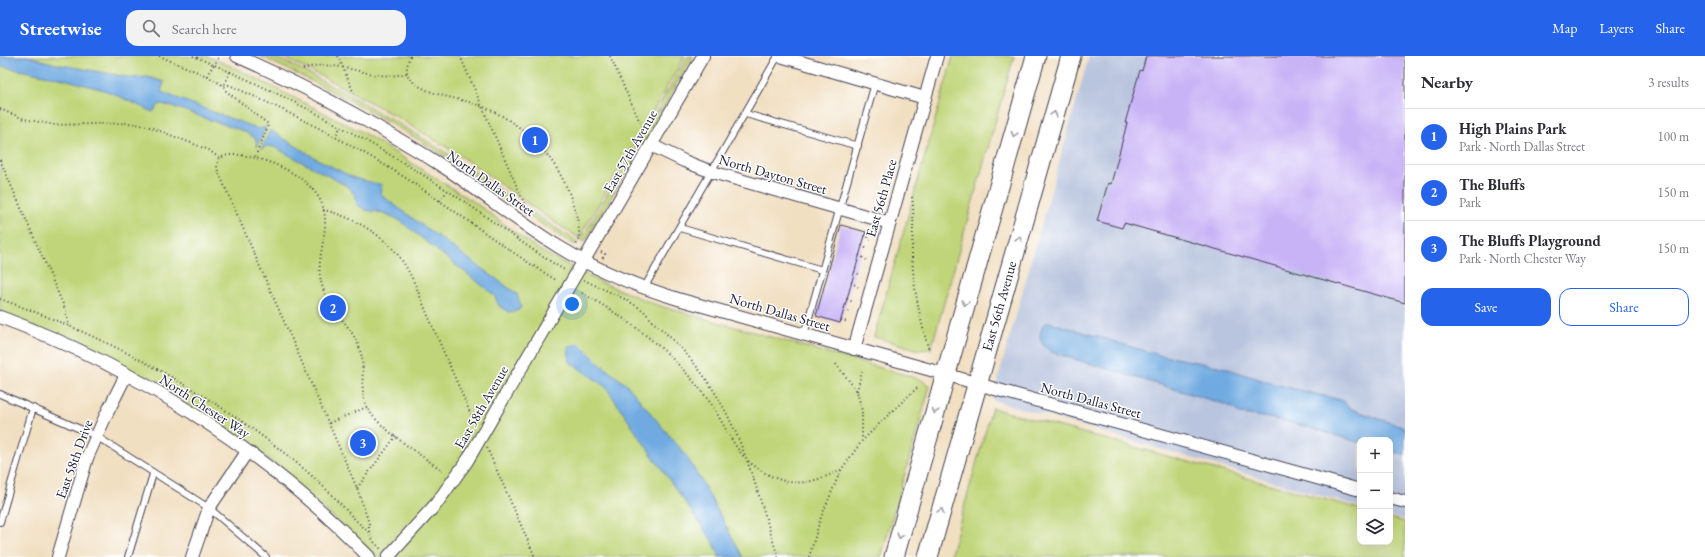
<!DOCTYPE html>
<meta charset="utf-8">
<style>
body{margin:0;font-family:"EB Garamond",serif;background:#f2f2f3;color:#2b2b33}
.controls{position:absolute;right:12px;bottom:12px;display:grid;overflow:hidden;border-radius:8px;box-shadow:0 4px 16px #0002}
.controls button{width:36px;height:36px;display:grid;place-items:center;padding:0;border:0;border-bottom:1px solid #e1e1e2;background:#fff;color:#2b2b33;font:20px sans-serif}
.you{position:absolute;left:572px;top:248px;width:14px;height:14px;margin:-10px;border:3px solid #fff;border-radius:50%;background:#1a73e8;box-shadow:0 0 0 6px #1a73e833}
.badge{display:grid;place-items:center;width:26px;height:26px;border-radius:50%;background:#2563eb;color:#fff;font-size:13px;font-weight:700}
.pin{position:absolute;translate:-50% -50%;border:2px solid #fff;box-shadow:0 1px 4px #0006}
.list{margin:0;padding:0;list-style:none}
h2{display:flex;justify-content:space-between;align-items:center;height:52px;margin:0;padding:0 16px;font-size:17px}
h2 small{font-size:13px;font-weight:400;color:#7c7c81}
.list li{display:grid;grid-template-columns:26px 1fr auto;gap:12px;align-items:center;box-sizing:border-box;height:56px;padding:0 16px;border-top:1px solid #e1e1e2}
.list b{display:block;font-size:15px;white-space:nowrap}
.list p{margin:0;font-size:13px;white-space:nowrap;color:#7c7c81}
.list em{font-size:13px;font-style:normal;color:#7c7c81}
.actions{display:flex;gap:8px;padding:12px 16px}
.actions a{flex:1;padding:9px 0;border:1px solid #2563eb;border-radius:12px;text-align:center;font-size:14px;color:#2563eb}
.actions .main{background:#2563eb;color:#fff}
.icon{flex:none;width:22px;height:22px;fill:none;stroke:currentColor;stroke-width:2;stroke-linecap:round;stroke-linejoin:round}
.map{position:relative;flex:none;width:1405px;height:501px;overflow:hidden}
header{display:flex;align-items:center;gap:24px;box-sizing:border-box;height:56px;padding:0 20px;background:#2563eb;color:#fff}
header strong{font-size:19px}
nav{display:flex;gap:22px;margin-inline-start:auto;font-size:14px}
.search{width:280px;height:36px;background:#f2f2f3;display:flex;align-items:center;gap:10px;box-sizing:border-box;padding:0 14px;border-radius:12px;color:#7c7c81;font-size:15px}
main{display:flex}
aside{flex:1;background:#fff}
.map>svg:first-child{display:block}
</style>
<header>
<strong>Streetwise</strong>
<div class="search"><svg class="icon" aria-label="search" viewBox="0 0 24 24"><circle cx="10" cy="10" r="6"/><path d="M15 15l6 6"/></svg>Search here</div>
<nav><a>Map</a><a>Layers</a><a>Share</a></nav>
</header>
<main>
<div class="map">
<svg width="1405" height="501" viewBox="0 0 1405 501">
<rect width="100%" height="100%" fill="#fff"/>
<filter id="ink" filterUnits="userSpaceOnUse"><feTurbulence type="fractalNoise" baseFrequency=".025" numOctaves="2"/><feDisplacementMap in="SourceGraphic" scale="8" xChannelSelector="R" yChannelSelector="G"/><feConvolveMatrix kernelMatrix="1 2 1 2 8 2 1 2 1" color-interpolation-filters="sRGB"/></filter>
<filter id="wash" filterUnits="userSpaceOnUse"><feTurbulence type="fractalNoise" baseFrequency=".012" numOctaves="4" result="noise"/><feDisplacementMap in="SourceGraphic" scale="16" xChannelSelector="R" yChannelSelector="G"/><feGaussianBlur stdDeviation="0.9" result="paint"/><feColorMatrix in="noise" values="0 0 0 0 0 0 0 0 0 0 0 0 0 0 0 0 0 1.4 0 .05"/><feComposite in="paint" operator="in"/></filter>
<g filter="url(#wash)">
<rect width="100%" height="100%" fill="#f1dfc1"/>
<path fill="#b9c5de" d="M1089 0H1405V464L1390 460V384H1360V451L992 344Z"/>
<g fill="#c0d579" stroke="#717c5a">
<path d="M0 0H207L237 13 362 76 474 146 539 194 598 225 657 249 920 323 930 330 881 501H378L248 385 128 313 0 255Z"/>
<path d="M260 0C281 0 306 17 324 26 371 51 417 77 461 107 500 132 537 162 577 185L575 189C525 160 480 123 432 92 377 57 319 28 260 0Z"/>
<path d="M280 0H685L579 182C541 159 506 131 469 106 409 66 345 31 280 0Z"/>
<path d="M688 0H693L661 55 659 54 658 63 652 74 647 71Z"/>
<path d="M953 0H1014L931 293 920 294 874 281Z"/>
<path d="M645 74 651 77 639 97 634 94Z"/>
<path d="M632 96 637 99 630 111 626 116 595 168 593 167 592 170 593 171 585 186 581 184Z"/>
<path d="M992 352 1360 453V486H1390V462L1405 466V501H950Z"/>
</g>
<g fill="#70aae1" stroke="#49668e">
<path d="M0 0H27L56 8 133 22 148 21 164 26 161 36 258 73 266 71 257 91 256 83C242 72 224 69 207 63 190 57 178 51 160 48L153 56 107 35 64 23 0 10Z"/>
<path d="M270 74 317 103 354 122 382 129 380 137 389 145 517 238 521 250 519 254 508 256 499 250 494 239 399 164 384 157 366 154 357 149 356 141 349 131 274 91 267 90 261 93Z"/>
<path d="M1049 266 1159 299 1222 311 1274 328 1341 344 1352 353 1405 372V399L1390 395V384H1360V387C1321 375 1280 361 1239 358L1233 352 1224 348 1051 296C1039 287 1037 281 1044 268Z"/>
<path d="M580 288 601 309 627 329 685 398 703 428 743 501H720L713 486 638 379 606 331 570 306 568 292 569 290Z"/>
</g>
<g id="blocks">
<g fill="#c8b3f6">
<path d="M1146 0H1405V247L1124 167 1122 172 1097 165 1108 127 1111 128 1127 67H1125L1140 14 1142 15Z"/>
<path d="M841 169 866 176 840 267 816 260Z"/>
</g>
</g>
</g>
<g filter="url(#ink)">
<use href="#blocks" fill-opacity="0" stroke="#413e4f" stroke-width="1"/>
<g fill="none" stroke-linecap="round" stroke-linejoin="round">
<g stroke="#413e4f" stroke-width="8">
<g id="lane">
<path d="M746 58 858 90"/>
<path d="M680 172 822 214"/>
<path d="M644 232 778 0"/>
<path d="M804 279 875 27"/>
<path d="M0 338 96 380 209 452 266 501"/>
<path d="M0 466 33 352"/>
<path d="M128 501 153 418"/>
</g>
</g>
<g stroke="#413e4f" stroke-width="14">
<g id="street">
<path d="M237 0C311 33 382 71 450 115 487 140 521 168 559 191 596 214 636 230 678 243L945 318 995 333 1360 434"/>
<path d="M780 0 925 42"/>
<path d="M651 89 684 105 712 116 890 167"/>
<path d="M0 261C138 312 267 396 369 501"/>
<path d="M854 293 937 0"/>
<path d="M1390 442 1405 446"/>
<path d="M58 501 87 402 106 359 126 319"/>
<path d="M192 501 209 452 247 396"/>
<path d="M388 501 436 448 467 405 703 0"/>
</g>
</g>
<g stroke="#413e4f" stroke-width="21">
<g id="primary">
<path d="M894 501 1036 0"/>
<path d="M928 501 1071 0"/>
</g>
</g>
<g stroke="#413e4f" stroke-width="2" stroke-dasharray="1 3" stroke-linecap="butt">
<path d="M159 0 207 20 224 30 229 29C288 55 346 85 401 119 454 153 503 192 556 224"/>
<path d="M193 0C281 36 365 81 445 133 486 159 524 190 566 215"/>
<path d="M338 0 355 40"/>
<path d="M410 0C407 9 404 18 412 25 428 39 453 41 472 47 518 61 557 99 572 145 576 157 583 178 576 189"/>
<path d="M460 0 525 149"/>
<path d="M610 0 639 64 645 72"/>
<path d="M303 13C340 0 372 28 407 17"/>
<path d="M230 16 224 30 226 35 268 68 267 73 255 101"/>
<path d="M207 20C210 12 216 8 219 0"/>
<path d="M0 53 24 63 55 69 129 67 147 70 209 94 220 103"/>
<path d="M335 81 341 70"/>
<path d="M0 104 66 255 69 270"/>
<path d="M912 141C915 160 912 179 912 197 913 231 920 263 929 295"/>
<path d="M440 145 447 135"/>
<path d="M323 154C349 159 382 178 398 199 412 217 420 241 429 262 444 297 460 333 475 368"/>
<path d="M865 178 871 184"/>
<path d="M862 189 868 194"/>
<path d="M601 196 605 198 602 203"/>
<path d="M859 199 866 204"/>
<path d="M854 216 861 219"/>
<path d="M584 224C602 233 624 241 641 253 646 256 649 262 653 266 732 331 749 409 778 501"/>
<path d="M851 226 858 231"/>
<path d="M582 237C632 265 675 298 709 345 722 364 730 385 745 402"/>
<path d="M0 243C102 279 198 329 283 396 300 409 316 423 331 438 344 451 355 465 369 476L374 486 381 493"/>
<path d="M847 243 853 246"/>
<path d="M844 253 851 256"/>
<path d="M841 264 848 266"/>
<path d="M836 308 857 335 862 355V384"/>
<path d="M857 335 862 315"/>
<path d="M329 367 367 351"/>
<path d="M487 392 535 501"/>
<path d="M748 405C782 432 803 432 841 414"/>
<path d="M357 432 396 380"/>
<path d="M369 476V467L357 432 218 115C216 110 217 105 221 102 226 98 233 99 239 99 267 102 310 119 322 148 331 171 317 197 320 220 325 253 349 264 359 291 367 311 358 333 367 351 376 371 424 401 443 415"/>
<path d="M809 501 821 461 841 414 862 385 885 362 918 331"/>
</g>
<use href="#lane" stroke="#fff" stroke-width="6"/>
<use href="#street" stroke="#fff" stroke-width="12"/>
<use href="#primary" stroke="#fff" stroke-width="19"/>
</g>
<defs><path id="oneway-chevron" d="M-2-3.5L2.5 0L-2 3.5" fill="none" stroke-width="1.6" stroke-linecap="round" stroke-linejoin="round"/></defs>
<g stroke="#9c9ca7">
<use href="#oneway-chevron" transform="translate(1054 58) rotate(-74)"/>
<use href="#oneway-chevron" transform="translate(1014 78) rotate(106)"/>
<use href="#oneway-chevron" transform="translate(1019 183) rotate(-74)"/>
<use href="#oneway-chevron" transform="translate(965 247) rotate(106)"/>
<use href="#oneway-chevron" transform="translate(935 355) rotate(106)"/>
<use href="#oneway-chevron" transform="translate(941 455) rotate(-74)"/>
<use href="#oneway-chevron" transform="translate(900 480) rotate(105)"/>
</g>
</g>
<g text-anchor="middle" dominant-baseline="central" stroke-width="3" stroke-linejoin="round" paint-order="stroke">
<g font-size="14" fill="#22223b" stroke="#fff">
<text transform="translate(630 95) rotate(-60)">East 57th Avenue</text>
<text transform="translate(773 118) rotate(16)">North Dayton Street</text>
<text transform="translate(491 127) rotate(35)">North Dallas Street</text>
<text transform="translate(881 142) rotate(-74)">East 56th Place</text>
<text transform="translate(999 250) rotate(-74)">East 56th Avenue</text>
<text transform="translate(780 256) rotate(16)">North Dallas Street</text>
<text transform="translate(1091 344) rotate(15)">North Dallas Street</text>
<text transform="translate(205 350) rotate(33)">North Chester Way</text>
<text transform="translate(481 351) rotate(-60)">East 58th Avenue</text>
<text transform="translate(74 403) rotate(-70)">East 58th Drive</text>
</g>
</g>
</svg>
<div class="controls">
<button>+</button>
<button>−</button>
<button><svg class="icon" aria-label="layers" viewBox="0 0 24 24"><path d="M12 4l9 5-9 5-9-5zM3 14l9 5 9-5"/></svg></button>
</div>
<div class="you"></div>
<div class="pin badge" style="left:535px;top:84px">1</div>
<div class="pin badge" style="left:333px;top:252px">2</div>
<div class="pin badge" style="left:363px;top:387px">3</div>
</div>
<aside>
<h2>Nearby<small>3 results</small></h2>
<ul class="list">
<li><span class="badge">1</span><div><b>High Plains Park</b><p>Park · North Dallas Street</p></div><em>100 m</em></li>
<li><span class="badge">2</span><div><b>The Bluffs</b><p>Park</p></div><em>150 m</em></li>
<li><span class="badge">3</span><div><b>The Bluffs Playground</b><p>Park · North Chester Way</p></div><em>150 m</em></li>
</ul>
<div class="actions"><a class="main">Save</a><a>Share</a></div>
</aside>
</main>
